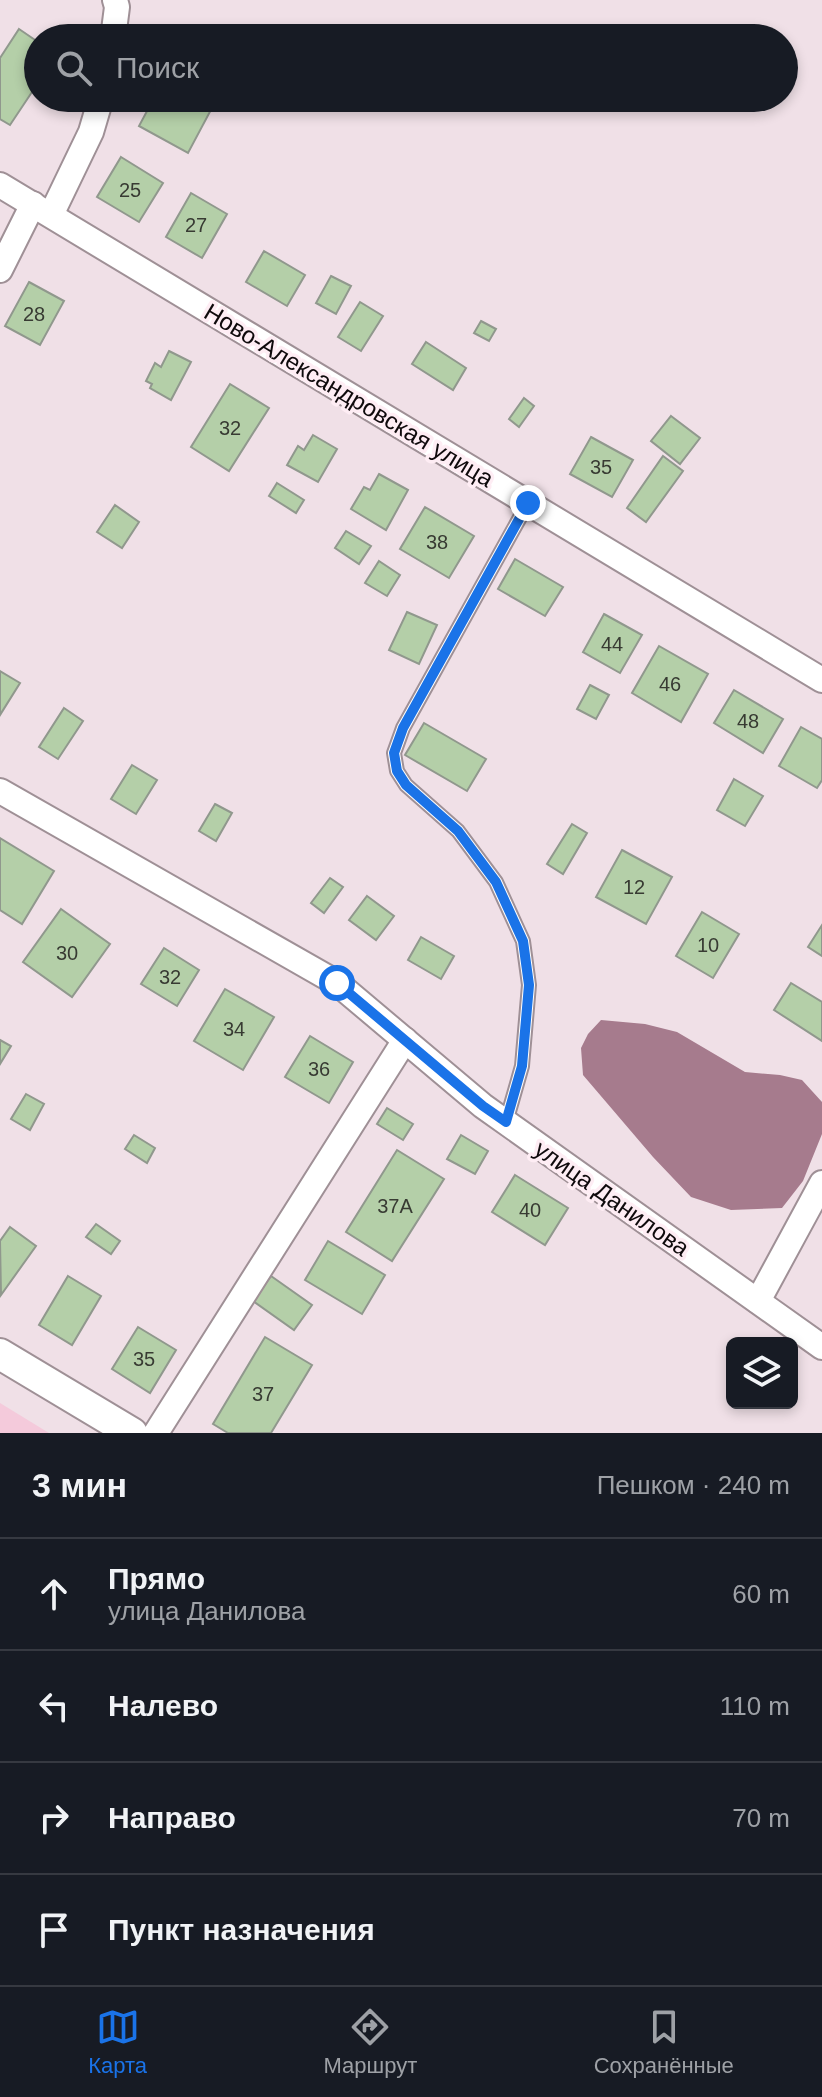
<!DOCTYPE html>
<html lang="ru">
<meta charset="utf-8">
<style>
body{margin:0;font-family:Helvetica,sans-serif;background:#20242c;color:#f1f3f6}
.controls{position:absolute;right:24px;bottom:24px;display:grid;overflow:hidden;border-radius:12px;box-shadow:0 4px 12px #0003}
.controls button{width:72px;height:72px;display:grid;place-items:center;padding:0;border:0;border-bottom:2px solid #363941;background:#171b24;color:#f1f3f6;font:40px sans-serif}
.stop{position:absolute;width:24px;height:24px;margin:-18px;border:6px solid #1a73e8;border-radius:50%;background:#fff}
.stop.end{background:#1a73e8;border-color:#fff;box-shadow:0 2px 8px #0008}
.list{margin:0;padding:0;list-style:none}
h2{display:flex;justify-content:space-between;align-items:center;height:104px;margin:0;padding:0 32px;font-size:34px}
h2 small{font-size:26px;font-weight:400;color:#9ea1a6}
.list li{display:grid;grid-template-columns:52px 1fr auto;gap:24px;align-items:center;box-sizing:border-box;height:112px;padding:0 32px;border-top:2px solid #363941}
.list b{display:block;font-size:30px;white-space:nowrap}
.list p{margin:0;font-size:26px;white-space:nowrap;color:#9ea1a6}
.list em{font-size:26px;font-style:normal;color:#9ea1a6}
.icon{flex:none;width:44px;height:44px;fill:none;stroke:currentColor;stroke-width:2;stroke-linecap:round;stroke-linejoin:round}
.map{position:relative;flex:none;width:822px;height:1433px;overflow:hidden}
.search{position:absolute;background:#171b24;box-shadow:0 4px 12px #0003;left:24px;right:24px;top:24px;height:88px;display:flex;align-items:center;gap:20px;box-sizing:border-box;padding:0 28px;border-radius:44px;color:#9ea1a6;font-size:30px}
.sheet{height:552px;background:#171b24}
nav{display:flex;justify-content:space-around;align-items:center;box-sizing:border-box;height:112px;border-top:2px solid #363941;background:#171b24;font-size:22px;color:#9ea1a6}
nav a{display:grid;justify-items:center;gap:4px}
nav .on{color:#1a73e8}
.map>svg:first-child{display:block}
</style>
<div class="map">
<svg width="822" height="1433" viewBox="0 0 822 1433">
<rect width="100%" height="100%" fill="#f0e0e7"/>
<path fill="#f4cadb" d="M0 1403 49 1433H0Z"/>
<path fill="#a67b8d" d="M601 1020 645 1024 677 1032 745 1072 780 1075 802 1080 822 1102V1134L803 1181 782 1208 731 1210 691 1197 653 1157 583 1075 581 1048 588 1034Z"/>
<g fill="#b4cfa8" stroke="#90988d" stroke-width="2">
<path d="M19 29 38 42V83L10 125 0 119V58Z"/>
<path d="M154 98H198L213 106 188 153 139 126Z"/>
<path d="M121 157 163 183 139 222 97 197Z"/>
<path d="M191 193 227 214 202 258 166 237Z"/>
<path d="M264 251 305 275 287 306 246 282Z"/>
<path d="M331 276 351 286 336 314 316 303Z"/>
<path d="M29 282 64 301 40 345 5 326Z"/>
<path d="M360 302 383 316 361 351 338 337Z"/>
<path d="M481 321 496 329 489 341 474 333Z"/>
<path d="M426 342 466 368 453 390 412 364Z"/>
<path d="M169 351 191 362 171 400 150 388 152 384 146 381 155 363 161 367Z"/>
<path d="M230 384 269 408 229 471 191 447Z"/>
<path d="M524 398 534 406 519 427 509 419Z"/>
<path d="M671 416 700 438 680 464 651 441Z"/>
<path d="M313 435 337 449 318 482 287 465 298 446 304 450Z"/>
<path d="M591 437 633 460 612 497 570 474Z"/>
<path d="M663 456 683 471 646 522 627 508Z"/>
<path d="M379 474 408 490 386 530 351 509 364 487 370 490Z"/>
<path d="M277 483 304 500 296 513 269 496Z"/>
<path d="M115 505 139 522 122 548 97 532Z"/>
<path d="M425 507 474 536 449 578 400 549Z"/>
<path d="M346 531 371 546 359 564 335 548Z"/>
<path d="M515 559 563 587 545 616 498 589Z"/>
<path d="M379 561 400 575 387 596 365 583Z"/>
<path d="M407 612 437 625 419 664 389 650Z"/>
<path d="M604 614 642 635 620 673 583 652Z"/>
<path d="M659 646 708 674 681 722 632 693Z"/>
<path d="M0 671 20 683 0 715Z"/>
<path d="M590 685 609 695 596 719 577 709Z"/>
<path d="M734 690 783 719 763 753 714 723Z"/>
<path d="M64 708 83 721 58 759 39 747Z"/>
<path d="M424 723 486 759 467 791 405 755Z"/>
<path d="M801 727 822 739V780L817 788 779 766Z"/>
<path d="M132 765 157 780 136 814 111 799Z"/>
<path d="M734 779 763 796 745 826 717 810Z"/>
<path d="M215 804 232 813 216 841 199 831Z"/>
<path d="M572 824 587 833 563 874 547 864Z"/>
<path d="M0 838 54 871 22 924 0 910Z"/>
<path d="M622 850 672 877 646 924 596 897Z"/>
<path d="M330 878 343 887 324 913 311 903Z"/>
<path d="M367 896 394 916 376 940 349 920Z"/>
<path d="M61 909 110 944 72 997 23 962Z"/>
<path d="M702 912 739 934 713 978 676 956Z"/>
<path d="M822 925V956L808 947Z"/>
<path d="M421 937 454 956 441 979 408 960Z"/>
<path d="M164 948 199 970 177 1006 141 984Z"/>
<path d="M791 983 822 1002V1041L774 1010Z"/>
<path d="M225 989 274 1017 243 1070 194 1041Z"/>
<path d="M310 1036 353 1062 329 1103 285 1077Z"/>
<path d="M0 1040 11 1046 0 1064Z"/>
<path d="M26 1094 44 1104 30 1130 11 1119Z"/>
<path d="M387 1108 413 1124 403 1140 377 1124Z"/>
<path d="M134 1135 155 1148 147 1163 125 1149Z"/>
<path d="M461 1135 488 1151 475 1174 447 1159Z"/>
<path d="M397 1150 444 1179 392 1261 346 1232Z"/>
<path d="M515 1175 568 1208 545 1245 492 1212Z"/>
<path d="M96 1224 120 1241 111 1254 86 1237Z"/>
<path d="M10 1227 36 1246 1 1295 0 1241Z"/>
<path d="M328 1241 385 1275 362 1314 305 1280Z"/>
<path d="M68 1276 101 1296 72 1345 39 1325Z"/>
<path d="M271 1276 312 1305 294 1330 253 1301Z"/>
<path d="M138 1327 176 1350 150 1393 112 1369Z"/>
<path d="M265 1337 312 1365 271 1433H228L213 1424Z"/>
</g>
<g fill="none" stroke-linecap="round" stroke-linejoin="round">
<g stroke="#9f9096" stroke-width="16">
<path id="service" d="M506 1122 522 1066 529 985 523 941 496 882 458 831 406 785 397 771 394 753 403 728 528 503"/>
</g>
<g stroke="#9f9096" stroke-width="28">
<g id="minor">
<path d="M113 38 117 7 115 0"/>
<path d="M0 185 822 680"/>
<path d="M51 215 91 132 101 98"/>
<path d="M0 270 33 204"/>
<path d="M0 791 337 983 483 1106 822 1347"/>
<path d="M758 1301 822 1183"/>
<path d="M156 1433 405 1040"/>
</g>
</g>
<g stroke="#9f9096" stroke-width="34">
<path id="tertiary" d="M0 1354 132 1433"/>
</g>
<use href="#service" stroke="#fff" stroke-width="12"/>
<use href="#minor" stroke="#fff" stroke-width="24"/>
<use href="#tertiary" stroke="#fff" stroke-width="30"/>
</g>
<g fill="none" stroke-linecap="round" stroke-linejoin="round">
<path stroke="#1a73e8" stroke-width="10" d="M337 983 483 1106 506 1122 522 1066 529 985 523 941 496 882 458 831 406 785 397 771 394 753 403 728 528 503"/>
</g>
<g text-anchor="middle" dominant-baseline="central" stroke-width="7" stroke-linejoin="round" paint-order="stroke">
<g font-size="20" fill="#383b33">
<text x="130" y="190">25</text>
<text x="196" y="225">27</text>
<text x="34" y="314">28</text>
<text x="230" y="428">32</text>
<text x="601" y="467">35</text>
<text x="437" y="542">38</text>
<text x="612" y="644">44</text>
<text x="670" y="684">46</text>
<text x="748" y="721">48</text>
<text x="634" y="887">12</text>
<text x="708" y="945">10</text>
<text x="67" y="953">30</text>
<text x="170" y="977">32</text>
<text x="234" y="1029">34</text>
<text x="319" y="1069">36</text>
<text x="395" y="1206">37А</text>
<text x="530" y="1210">40</text>
<text x="144" y="1359">35</text>
<text x="263" y="1394">37</text>
</g>
<g font-size="24" fill="#0f0a0c" stroke="#feedf4">
<text transform="translate(349 395) rotate(31)">Ново-Александровская улица</text>
<text transform="translate(612 1198) rotate(35)">улица Данилова</text>
</g>
</g>
</svg>
<div class="controls">
<button><svg class="icon" aria-label="layers" viewBox="0 0 24 24"><path d="M12 4l9 5-9 5-9-5zM3 14l9 5 9-5"/></svg></button>
</div>
<div class="stop" style="left:337px;top:983px"></div>
<div class="stop end" style="left:528px;top:503px"></div>
<div class="search"><svg class="icon" aria-label="search" viewBox="0 0 24 24"><circle cx="10" cy="10" r="6"/><path d="M15 15l6 6"/></svg>Поиск</div>
</div>
<section class="sheet">
<h2>3 мин<small>Пешком · 240 m</small></h2>
<ul class="list">
<li><svg class="icon" aria-label="ahead" viewBox="0 0 24 24"><path d="M12 20V5M6 11l6-6 6 6"/></svg><div><b>Прямо</b><p>улица Данилова</p></div><em>60 m</em></li>
<li><svg class="icon" aria-label="left" viewBox="0 0 24 24"><path d="M17 20v-9H6M10 6l-5 5 5 5"/></svg><div><b>Налево</b></div><em>110 m</em></li>
<li><svg class="icon" aria-label="right" viewBox="0 0 24 24"><path d="M7 20v-9h11M14 6l5 5-5 5"/></svg><div><b>Направо</b></div><em>70 m</em></li>
<li><svg class="icon" aria-label="arrive" viewBox="0 0 24 24"><path d="M6 21V4h12l-3 4 3 4H6"/></svg><div><b>Пункт назначения</b></div></li>
</ul>
</section>
<nav>
<a class="on"><svg class="icon" aria-label="map" viewBox="0 0 24 24"><path d="M3 6l6-2 6 2 6-2v14l-6 2-6-2-6 2zM9 4v14M15 6v14"/></svg>Карта</a>
<a><svg class="icon" aria-label="directions" viewBox="0 0 24 24"><path d="M12 3l9 9-9 9-9-9zM9 14v-3h6M13 9l2 2-2 2"/></svg>Маршрут</a>
<a><svg class="icon" aria-label="saved" viewBox="0 0 24 24"><path d="M7 4h10v16l-5-4-5 4z"/></svg>Сохранённые</a>
</nav>
